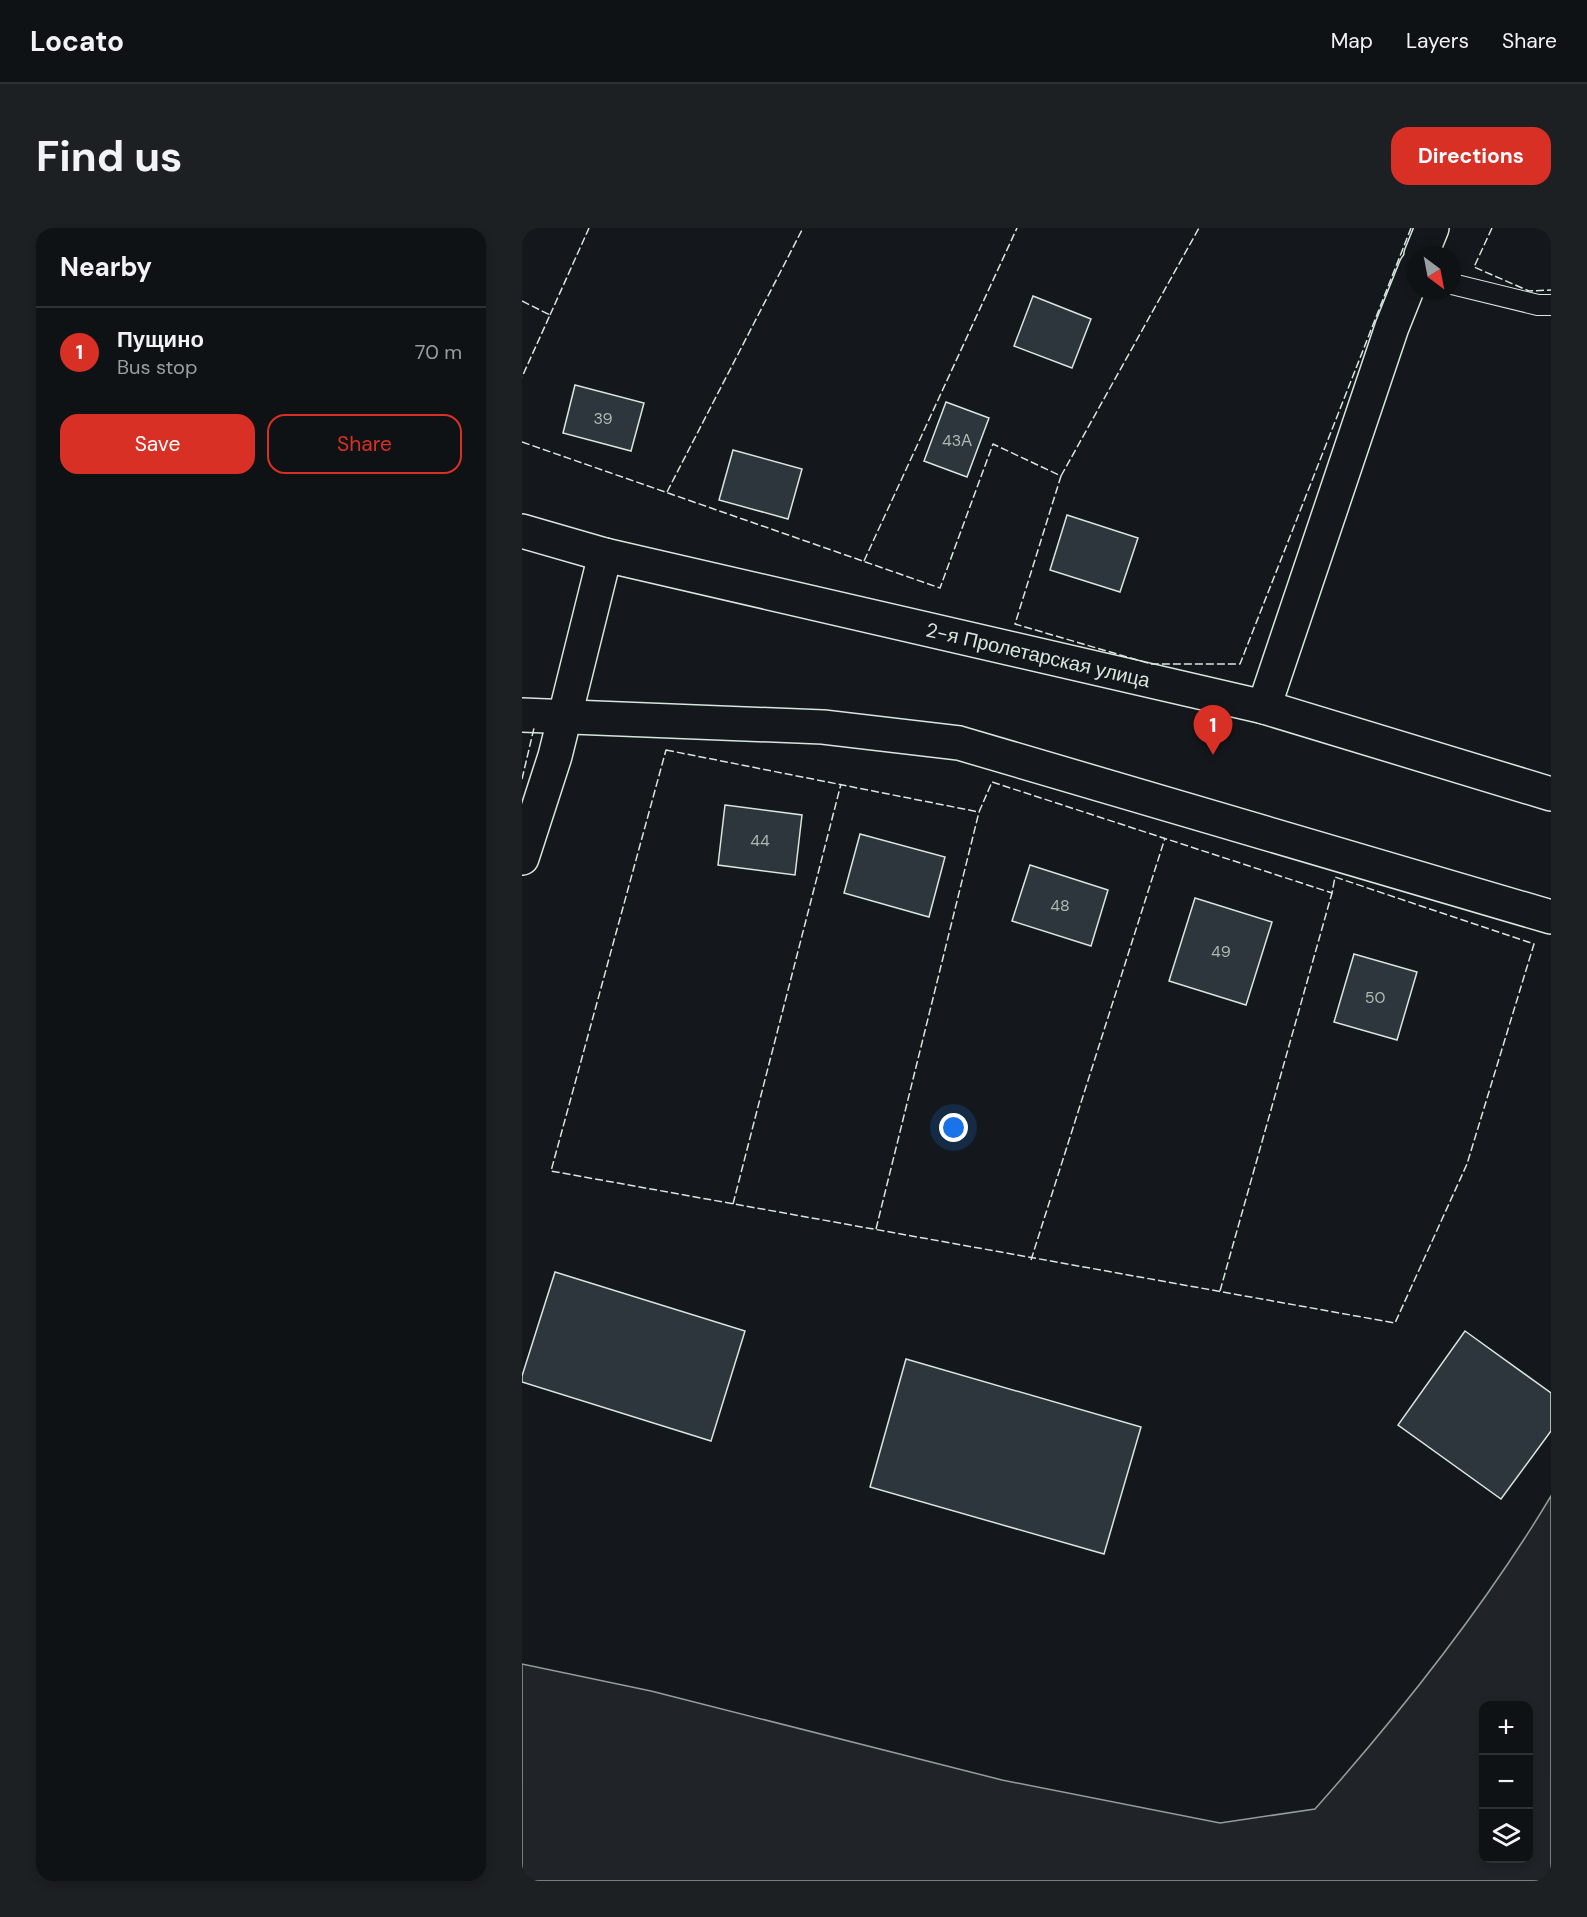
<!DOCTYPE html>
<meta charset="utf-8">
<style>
body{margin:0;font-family:"DM Sans",sans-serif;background:#1d2022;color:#f1f3f6}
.controls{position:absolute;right:18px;bottom:18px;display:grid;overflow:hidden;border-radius:12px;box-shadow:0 3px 9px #0003}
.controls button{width:54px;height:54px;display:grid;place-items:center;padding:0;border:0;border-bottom:2px solid #2f3234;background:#0f1215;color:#f1f3f6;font:30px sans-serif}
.compass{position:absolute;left:885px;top:18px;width:54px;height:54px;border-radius:50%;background:#0f1215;box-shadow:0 3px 9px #0003;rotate:148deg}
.you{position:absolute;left:432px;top:900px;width:21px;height:21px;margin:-15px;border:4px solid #fff;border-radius:50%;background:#1a73e8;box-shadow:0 0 0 9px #1a73e833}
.badge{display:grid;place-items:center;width:39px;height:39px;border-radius:50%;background:#d93025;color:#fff;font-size:20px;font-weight:700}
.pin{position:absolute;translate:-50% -50px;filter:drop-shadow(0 2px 3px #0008)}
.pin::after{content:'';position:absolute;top:32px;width:21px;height:18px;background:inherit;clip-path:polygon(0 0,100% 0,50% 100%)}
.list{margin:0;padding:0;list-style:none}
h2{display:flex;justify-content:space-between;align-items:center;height:78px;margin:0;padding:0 24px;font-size:26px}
h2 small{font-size:20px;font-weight:400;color:#9b9ea0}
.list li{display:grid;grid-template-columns:39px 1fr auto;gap:18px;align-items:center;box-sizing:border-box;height:90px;padding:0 24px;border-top:2px solid #2f3234}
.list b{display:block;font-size:22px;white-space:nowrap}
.list p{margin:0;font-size:20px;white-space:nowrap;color:#9b9ea0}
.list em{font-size:20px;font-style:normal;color:#9b9ea0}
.actions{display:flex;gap:12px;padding:18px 24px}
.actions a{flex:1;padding:14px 0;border:2px solid #d93025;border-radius:18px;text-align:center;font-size:21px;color:#d93025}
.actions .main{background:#d93025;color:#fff}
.icon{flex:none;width:33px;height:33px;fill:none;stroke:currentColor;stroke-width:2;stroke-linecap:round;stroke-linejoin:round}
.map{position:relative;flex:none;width:1029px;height:1653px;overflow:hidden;border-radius:18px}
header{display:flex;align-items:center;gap:36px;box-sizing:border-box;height:84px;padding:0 30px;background:#0f1215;border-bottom:2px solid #2f3234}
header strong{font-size:28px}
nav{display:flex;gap:33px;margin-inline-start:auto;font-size:21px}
.intro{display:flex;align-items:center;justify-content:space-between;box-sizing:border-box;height:144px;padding:0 36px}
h1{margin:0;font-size:42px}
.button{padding:15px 27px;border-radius:18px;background:#d93025;color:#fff;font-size:21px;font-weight:700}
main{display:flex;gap:36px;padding:0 36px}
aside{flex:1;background:#0f1215;border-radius:18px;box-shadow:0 3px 9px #0003}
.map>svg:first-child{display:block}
</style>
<header>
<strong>Locato</strong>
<nav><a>Map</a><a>Layers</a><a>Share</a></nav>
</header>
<div class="intro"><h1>Find us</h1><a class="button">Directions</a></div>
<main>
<aside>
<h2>Nearby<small></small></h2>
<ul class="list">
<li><span class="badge">1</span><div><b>Пущино</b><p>Bus stop</p></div><em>70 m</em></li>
</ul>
<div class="actions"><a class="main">Save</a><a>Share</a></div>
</aside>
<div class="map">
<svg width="1029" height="1653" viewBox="0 0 1029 1653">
<rect width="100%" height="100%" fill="#14181c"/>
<path fill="#202428" stroke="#939e99" stroke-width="1.5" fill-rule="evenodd" d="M1029 1268V1653H0V1436L129 1463 480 1552 698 1595 793 1581C880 1483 962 1380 1029 1268ZM962 1478H1006V1630H962Z"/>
<g fill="#2c363c" stroke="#d8e6dc" stroke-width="1.5">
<path d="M511 68 569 91 550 140 492 118Z"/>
<path d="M53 157 122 175 109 223 41 205Z"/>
<path d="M424 174 467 190 445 249 402 233Z"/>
<path d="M211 222 280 241 266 291 197 272Z"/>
<path d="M545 287 616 310 598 364 528 342Z"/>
<path d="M203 577 280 587 273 647 196 637Z"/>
<path d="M338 606 423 629 407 689 322 665Z"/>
<path d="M508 637 586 662 569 718 490 693Z"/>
<path d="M673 670 750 694 724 777 647 753Z"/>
<path d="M832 726 895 744 875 812 812 794Z"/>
<path d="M33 1044 223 1103 189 1213 0 1154V1148Z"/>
<path d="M943 1103 1029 1165V1203L979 1271 876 1197Z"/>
<path d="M384 1131 619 1199 582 1326 348 1259Z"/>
</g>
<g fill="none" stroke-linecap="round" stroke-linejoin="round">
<g stroke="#d8e6dc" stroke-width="22">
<path id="lane" d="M930 56 1016 77H1029"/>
</g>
<g stroke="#d8e6dc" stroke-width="36">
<g id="street">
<path d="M899 27 910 0"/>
<path d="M742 479 870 99 894 39"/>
<path d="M0 487 301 499 437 515 1029 689"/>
<path d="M0 630 33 528 83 327"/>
</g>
</g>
<g stroke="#d8e6dc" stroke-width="36">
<path id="secondary" d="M0 303 83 327 742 479 1029 566"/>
</g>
<use href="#lane" stroke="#14181c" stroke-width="20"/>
<use href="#street" stroke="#14181c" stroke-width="33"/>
<use href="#secondary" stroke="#14181c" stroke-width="33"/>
<g stroke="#d8e6dc" stroke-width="1.5" stroke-dasharray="8 3" stroke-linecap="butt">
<path d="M970 0 952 39 1007 63 1029 62"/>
<path d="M0 73 28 87 0 149"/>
<path d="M28 87 67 0"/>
<path d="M0 214 418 360 471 216 539 248 493 396 629 436H718L889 0"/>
<path d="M539 248 677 0"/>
<path d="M145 264 281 0"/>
<path d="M342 333 495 0"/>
<path d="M144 522 457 584 470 554 810 665 813 649 1012 716 945 936 873 1095 29 943Z"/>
<path d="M0 551 12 500"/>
<path d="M211 976 319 556"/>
<path d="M354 1001 457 584"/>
<path d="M509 1032 643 610"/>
<path d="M698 1063 810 665"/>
</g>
</g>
<g text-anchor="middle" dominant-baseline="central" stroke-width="4.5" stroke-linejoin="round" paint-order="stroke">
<g font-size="16" fill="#adbab4">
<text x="81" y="190">39</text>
<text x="435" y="212">43А</text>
<text x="238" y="612">44</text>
<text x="538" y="677">48</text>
<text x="699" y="723">49</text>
<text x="853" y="769">50</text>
</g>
<g font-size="20" fill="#d8e6dc" stroke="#14181c">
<text transform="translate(516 427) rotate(13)">2-я Пролетарская улица</text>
</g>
</g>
</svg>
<div class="controls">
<button>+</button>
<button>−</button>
<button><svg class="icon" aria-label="layers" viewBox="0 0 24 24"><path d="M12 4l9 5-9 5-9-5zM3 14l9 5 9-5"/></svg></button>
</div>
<svg class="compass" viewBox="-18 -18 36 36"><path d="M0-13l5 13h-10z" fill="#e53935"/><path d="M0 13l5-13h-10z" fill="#9b9ea0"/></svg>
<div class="you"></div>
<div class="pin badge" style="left:691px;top:527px">1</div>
</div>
</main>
